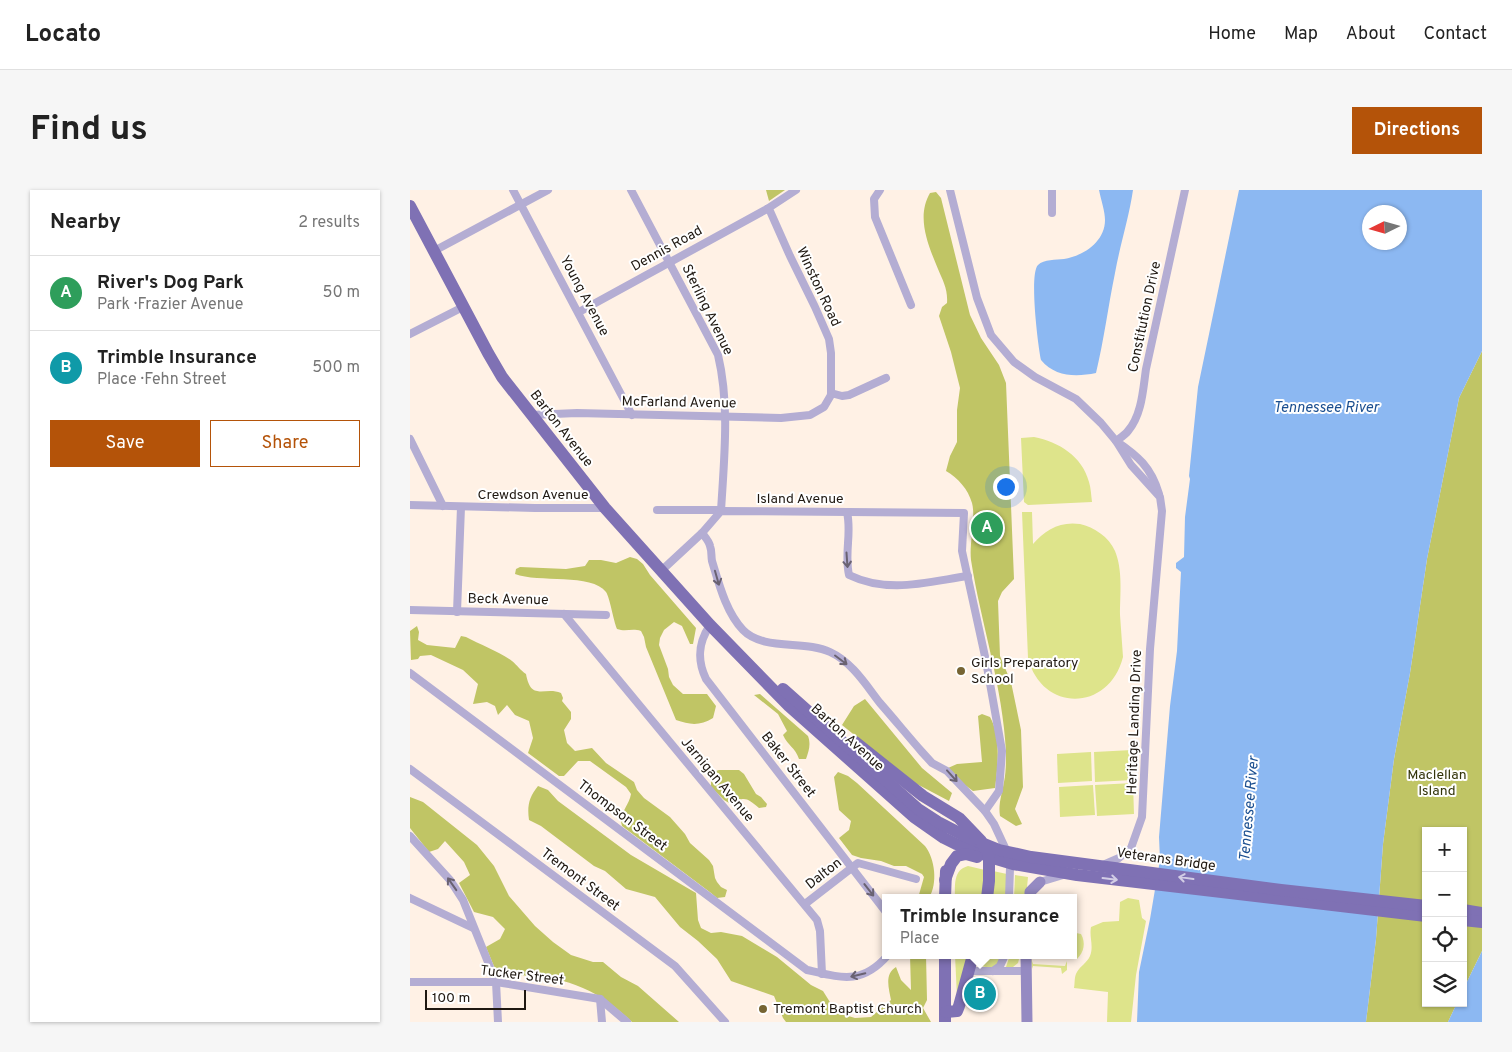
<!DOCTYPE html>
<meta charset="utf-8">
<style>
body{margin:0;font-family:Overpass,sans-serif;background:#f6f6f6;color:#222}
.controls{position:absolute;right:15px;bottom:15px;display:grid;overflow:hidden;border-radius:0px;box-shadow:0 1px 4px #0004}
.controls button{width:45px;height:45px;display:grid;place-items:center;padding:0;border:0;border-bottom:1px solid #e0e0e0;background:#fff;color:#222;font:25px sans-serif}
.compass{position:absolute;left:952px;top:15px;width:45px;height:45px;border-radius:50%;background:#fff;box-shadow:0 1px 4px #0004;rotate:265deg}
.scale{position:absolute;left:15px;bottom:12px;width:101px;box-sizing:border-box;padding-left:5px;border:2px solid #1f1811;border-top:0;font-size:14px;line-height:18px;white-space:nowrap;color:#1f1811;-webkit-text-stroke:4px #fff;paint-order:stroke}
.you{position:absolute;left:595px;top:296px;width:18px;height:18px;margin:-12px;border:4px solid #fff;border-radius:50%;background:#1a73e8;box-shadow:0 0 0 8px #1a73e833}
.badge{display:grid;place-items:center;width:32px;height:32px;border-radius:50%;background:#b45309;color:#fff;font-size:16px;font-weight:700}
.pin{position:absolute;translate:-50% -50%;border:2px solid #fff;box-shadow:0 1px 5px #0006}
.popup{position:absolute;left:472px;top:704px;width:195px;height:65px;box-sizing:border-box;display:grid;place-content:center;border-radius:0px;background:#fff;filter:drop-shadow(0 1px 4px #0005);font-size:16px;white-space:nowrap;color:#767676}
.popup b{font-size:19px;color:#222}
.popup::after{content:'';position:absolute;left:50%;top:100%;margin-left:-10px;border:10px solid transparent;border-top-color:#fff}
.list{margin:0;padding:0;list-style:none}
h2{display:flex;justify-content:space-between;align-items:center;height:65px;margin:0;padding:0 20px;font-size:21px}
h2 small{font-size:16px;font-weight:400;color:#767676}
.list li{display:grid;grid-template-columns:32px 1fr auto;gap:15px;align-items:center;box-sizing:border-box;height:75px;padding:0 20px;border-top:1px solid #e0e0e0}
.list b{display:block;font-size:19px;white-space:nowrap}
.list p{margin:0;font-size:16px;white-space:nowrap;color:#767676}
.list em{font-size:16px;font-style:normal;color:#767676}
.actions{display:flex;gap:10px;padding:15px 20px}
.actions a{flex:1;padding:11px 0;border:1px solid #b45309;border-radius:0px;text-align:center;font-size:18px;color:#b45309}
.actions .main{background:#b45309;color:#fff}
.icon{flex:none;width:28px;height:28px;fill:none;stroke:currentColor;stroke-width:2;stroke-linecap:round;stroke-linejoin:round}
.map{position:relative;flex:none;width:1072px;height:832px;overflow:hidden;border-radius:0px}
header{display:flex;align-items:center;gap:30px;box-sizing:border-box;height:70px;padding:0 25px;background:#fff;border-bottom:1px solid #e0e0e0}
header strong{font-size:24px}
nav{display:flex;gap:28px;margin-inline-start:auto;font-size:18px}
.intro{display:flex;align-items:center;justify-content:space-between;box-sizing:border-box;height:120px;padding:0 30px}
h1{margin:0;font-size:35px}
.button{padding:12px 22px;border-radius:0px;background:#b45309;color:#fff;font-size:18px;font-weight:700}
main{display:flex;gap:30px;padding:0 30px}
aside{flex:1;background:#fff;border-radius:0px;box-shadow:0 1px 4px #0004}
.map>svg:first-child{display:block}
</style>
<header>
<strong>Locato</strong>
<nav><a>Home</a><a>Map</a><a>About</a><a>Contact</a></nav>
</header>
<div class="intro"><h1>Find us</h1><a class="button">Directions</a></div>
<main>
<aside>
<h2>Nearby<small>2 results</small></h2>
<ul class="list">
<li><span class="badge" style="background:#2e9e5b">A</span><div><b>River's Dog Park</b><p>Park · Frazier Avenue</p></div><em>50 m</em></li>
<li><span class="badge" style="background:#0f9aa8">B</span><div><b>Trimble Insurance</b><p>Place · Fehn Street</p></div><em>500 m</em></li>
</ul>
<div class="actions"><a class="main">Save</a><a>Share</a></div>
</aside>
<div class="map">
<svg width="1072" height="832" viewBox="0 0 1072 832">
<rect width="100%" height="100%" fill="#fff1e5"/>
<g fill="#dee48b">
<path d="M624 247C649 252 672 266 679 292 681 298 681 305 682 312L618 315 614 312 611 248Z"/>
<path d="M612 322H622L623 354C635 340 650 331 670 334 684 337 699 347 705 361 713 380 710 405 710 425 711 439 712 453 713 467 699 522 632 523 618 468Z"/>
<path d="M722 560 723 590 685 592 684 562Z"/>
<path d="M681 562 682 591 648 593 647 564Z"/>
<path d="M723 593 724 624 687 626 685 595Z"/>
<path d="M683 595 685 625 650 627 649 597Z"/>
<path d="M558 676 575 680 573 708H545C545 695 543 680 558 676Z"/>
<path d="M583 681 597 684 596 708H582Z"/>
<path d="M605 685 618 687 616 708H604Z"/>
<path d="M718 708 729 710 732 728 736 731 726 785 721 832H697L698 802 664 798C665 794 664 786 667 782 670 776 677 773 680 766 684 756 679 747 681 737L693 732 709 731 710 712Z"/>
<path d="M666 743 671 744C676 753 674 762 667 769L664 767 665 759 664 758V753H665Z"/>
<path d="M545 765H559L547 807Z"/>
<path d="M568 765H592L590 773 581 778 571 776Z"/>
<path d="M600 765H610L608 773 603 777H596Z"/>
<path d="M621 768 623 774 655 776 657 771V780L652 784 651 778 623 776 622 779Z"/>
</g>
<g fill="#c0c565">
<path d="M356 0H375L359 11Z"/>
<path d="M526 2 531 8 560 125 571 148 589 175 596 193 604 389 592 402 588 411 590 466 601 492 611 540 613 597 605 619 612 634 606 636 590 626C588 614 592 604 594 592 596 583 596 571 596 562 593 497 571 434 561 370 559 353 566 328 562 313 558 299 548 288 536 281L540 266 547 252V220L550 198 541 162 529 126 532 117 537 113C538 99 533 91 528 79 518 55 506 27 520 3Z"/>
<path d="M1072 161V761L1053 800V641H1016V813H1047L1038 832H956L966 749 973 654 984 569 1000 483 1017 369 1049 208Z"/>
<path d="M220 367 227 369 233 374 240 385 286 438 283 454H280L272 436 264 432 254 440 250 448 249 455 258 479 259 487 263 495 273 504H297L306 516 303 528C290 536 280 535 266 530L236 457 234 447 231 441C222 438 216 442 207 439 203 429 200 408 196 402 182 383 128 393 105 384L106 379 110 377 156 379 175 376 179 370H191L206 373Z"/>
<path d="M7 436 9 442 8 450 17 455 45 458 51 446 56 447C71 455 88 461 102 471 107 475 110 480 116 484 121 512 135 496 151 503L153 508 152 511 161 522V529L154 540 157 553 165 561 182 558 196 573 224 592 227 600 234 608 260 627 275 644 280 653 299 670 303 676 305 688 307 692 311 697 317 700 315 707 307 708 301 703 212 636C208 624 219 616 221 604L216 597 180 571H168L154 586H149L118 563 123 548 119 531 105 525 97 515 88 525 85 516 77 512 63 514 68 494 53 480 21 465 10 466 8 469 1 470 0 441Z"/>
<path d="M350 504 398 546C401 554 399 561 396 569H389C385 557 378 556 373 545L377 541 368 524 344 505Z"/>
<path d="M455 509 512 578 542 603 539 611 503 592 432 535 444 516Z"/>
<path d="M572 524 580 527C591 546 588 577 585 598L563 601 555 595 538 578 547 574 572 572 568 526Z"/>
<path d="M309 580H329L334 584 346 604 351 607 357 614 356 617 349 618C336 607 336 607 319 613L314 610 301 597V587L303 582Z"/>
<path d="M428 582 438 586 447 593 515 656C525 669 528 693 519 708H508L514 687 512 684 496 676H484L471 671 451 668 442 665 429 648 439 640 441 631 429 620 424 587Z"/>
<path d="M128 596 138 600 148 611 221 665 286 703 288 730 291 738 301 743 311 742 332 746 367 767 401 795 413 801 423 817 432 824 445 828 461 827 481 810C479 799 474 784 486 777L491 790 501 800 500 765H516L517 810 513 818 521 832H376L373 828 364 806 321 791 307 769 288 751 270 737 245 707 216 699 195 681 184 676 131 636 119 630C117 616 119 607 128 596Z"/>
<path d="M0 607 13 612 67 655 84 676 99 706 125 736 143 752 161 765 183 772H193L211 787 228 796 269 832H222C183 794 142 782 88 786L76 757 90 749 95 739 83 727 64 722 49 693 60 685 54 672 35 651 28 659 19 662 0 638Z"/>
</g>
<g fill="#8cb8f2" fill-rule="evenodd">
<path d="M689 0H723C719 28 710 55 705 83 698 117 694 150 686 183 666 187 645 187 631 170 628 156 619 84 628 75 634 69 646 70 654 69 673 66 695 52 695 30 695 21 691 10 689 0Z"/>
<path d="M829 0H1072V161L1049 208 1017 369 1000 483 984 569 973 654 966 749 956 832H727L729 782 740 729 750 670 749 647 760 516 767 461 771 382 766 378V373L774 367 775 327 780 289 779 286 788 197ZM959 22H989V52H959Z"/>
<path d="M1072 761V832H1038L1047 813H1053V800Z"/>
</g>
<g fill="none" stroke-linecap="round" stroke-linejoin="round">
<g stroke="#b4add3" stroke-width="8">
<path d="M103 0 222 225"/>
<path d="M221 0 308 165C320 215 314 270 311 321"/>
<path d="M470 0 464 9 465 27 501 115"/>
<path d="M540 0 567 108 581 145 604 172 625 187 666 209 691 233 706 251 721 275 750 307 752 321 740 459 732 627 721 658 709 668 693 675"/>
<path d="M642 23V0"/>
<path d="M24 61 138 0"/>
<path d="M169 122 357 19 386 0"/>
<path d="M0 144 53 117"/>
<path d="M421 203 432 206 439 205 476 188"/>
<path d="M121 225 167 223 371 228 400 225 414 217 421 205V163L419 149 405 117 380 66 360 21 357 19"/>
<path d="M0 249 33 316"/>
<path d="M749 304C741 277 728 266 706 251 710 248 715 245 718 241 732 225 733 199 736 179L775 0"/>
<path d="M0 315 125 318H195"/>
<path d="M247 320H311"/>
<path d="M437 322C442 344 434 362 439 385 478 404 517 392 558 386"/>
<path d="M292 343C295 347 299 351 300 356 302 361 301 366 302 371 309 394 316 422 333 440 353 461 395 450 420 462 442 472 456 495 470 513 484 529 498 546 512 562L522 573 537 581 575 621 584 634 597 662 600 678 599 708"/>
<path d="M251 381 292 343 311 321 554 323 552 361 576 471 592 561 589 601 575 621"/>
<path d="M0 420 196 425"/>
<path d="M47 422 51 317"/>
<path d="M154 424 407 730 410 741 412 784"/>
<path d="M300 435C288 453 287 470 296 489L476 722"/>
<path d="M0 483 397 780C432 788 452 795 478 765"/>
<path d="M0 579 265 776 315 832"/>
<path d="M0 646 40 690 53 710 86 792 88 832"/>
<path d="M630 692 653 685"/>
<path d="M0 708 63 738"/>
<path d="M395 714 448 673 506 689"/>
<path d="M559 781H615"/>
<path d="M583 781 590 776 595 765"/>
<path d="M0 792H86L190 809"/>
<path d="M190 809 217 832"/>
<path d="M190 809 192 832"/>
</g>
<g stroke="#958ac2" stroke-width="11">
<path d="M620 708V702L630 692"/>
<path d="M616 765 617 832"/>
</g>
<g stroke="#7f71b4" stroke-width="12">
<path d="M0 16 78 163 92 187 195 318 300 435 379 516 504 627 534 648 546 654 583 668 603 674 667 685 1016 726"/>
<path d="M373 499 508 619 528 632 557 647 589 660 621 667 871 700 1016 716"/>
<path d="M445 552 513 606 549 628 571 651 579 668V691L577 708"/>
<path d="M535 690 541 674 547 666 556 664 567 667"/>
<path d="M535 708 536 681"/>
<path d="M1053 720 1072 723"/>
<path d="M1053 730 1072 732"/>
<path d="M535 765V832"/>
<path d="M536 822 547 821 549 816 563 765"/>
</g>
</g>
<defs><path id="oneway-shaft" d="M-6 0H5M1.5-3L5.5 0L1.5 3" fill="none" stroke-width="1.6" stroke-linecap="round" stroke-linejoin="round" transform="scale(1.25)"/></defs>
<g stroke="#6a6272">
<use href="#oneway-shaft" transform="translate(437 370) rotate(86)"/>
<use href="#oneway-shaft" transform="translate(307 388) rotate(74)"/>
<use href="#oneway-shaft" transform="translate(431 470) rotate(37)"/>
<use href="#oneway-shaft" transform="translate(542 586) rotate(48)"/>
<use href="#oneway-shaft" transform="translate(42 694) rotate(-125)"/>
<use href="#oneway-shaft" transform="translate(459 700) rotate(52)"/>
<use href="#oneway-shaft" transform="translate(448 785) rotate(167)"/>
</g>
<g stroke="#d2cde5">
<use href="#oneway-shaft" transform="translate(776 688) rotate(-172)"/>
<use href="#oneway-shaft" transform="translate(700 689) rotate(7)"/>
</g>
<g fill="#766432" stroke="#fff" stroke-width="2">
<circle cx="551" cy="481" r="5"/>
<circle cx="353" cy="819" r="5"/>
</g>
<g text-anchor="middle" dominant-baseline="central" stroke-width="4" stroke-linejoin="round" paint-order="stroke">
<g font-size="14" fill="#1f1811" stroke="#fff">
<text transform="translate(257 59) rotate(-29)">Dennis Road</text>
<text transform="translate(408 97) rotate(65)">Winston Road</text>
<text transform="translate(174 106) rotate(62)">Young Avenue</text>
<text transform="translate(297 120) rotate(64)">Sterling Avenue</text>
<text transform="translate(735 127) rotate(-78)">Constitution Drive</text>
<text transform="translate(269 213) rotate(1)">McFarland Avenue</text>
<text transform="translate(151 239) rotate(52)">Barton Avenue</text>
<text x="123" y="305">Crewdson Avenue</text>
<text x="390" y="309">Island Avenue</text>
<text transform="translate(98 410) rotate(1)">Beck Avenue</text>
<text transform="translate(725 532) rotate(-88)">Heritage Landing Drive</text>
<text transform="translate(437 548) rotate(42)">Barton Avenue</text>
<text transform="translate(378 575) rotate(52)">Baker Street</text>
<text transform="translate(307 590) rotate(50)">Jarnigan Avenue</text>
<text transform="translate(212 626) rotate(37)">Thompson Street</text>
<text transform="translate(756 670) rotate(8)">Veterans Bridge</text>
<text transform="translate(414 684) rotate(-38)">Dalton</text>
<text transform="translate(170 690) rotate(37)">Tremont Street</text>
<text transform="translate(112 786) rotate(7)">Tucker Street</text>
</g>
<g font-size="14" fill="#1f1811" stroke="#fff" text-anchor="start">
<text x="561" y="473">Girls Preparatory<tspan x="561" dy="16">School</tspan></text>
<text x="363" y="819">Tremont Baptist Church</text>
</g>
<g font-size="14" fill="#33340a" stroke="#fff">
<text x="1027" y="585">Maclellan<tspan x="1027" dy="16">Island</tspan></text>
</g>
<g font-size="15" font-style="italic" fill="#1b4f90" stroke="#fff">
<text x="916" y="218">Tennessee River</text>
<text transform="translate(840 619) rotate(-85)">Tennessee River</text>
</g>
</g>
</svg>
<div class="controls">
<button>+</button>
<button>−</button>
<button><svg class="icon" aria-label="locate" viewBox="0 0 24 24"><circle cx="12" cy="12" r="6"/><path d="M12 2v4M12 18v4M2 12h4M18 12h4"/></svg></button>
<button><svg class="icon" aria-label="layers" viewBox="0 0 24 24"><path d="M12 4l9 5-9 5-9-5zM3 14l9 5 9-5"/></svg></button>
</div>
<svg class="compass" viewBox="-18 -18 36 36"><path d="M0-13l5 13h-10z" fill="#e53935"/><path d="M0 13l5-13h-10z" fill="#767676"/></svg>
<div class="scale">100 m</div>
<div class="you"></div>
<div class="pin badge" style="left:577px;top:338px;background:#2e9e5b">A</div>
<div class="pin badge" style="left:570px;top:804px;background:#0f9aa8">B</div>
<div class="popup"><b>Trimble Insurance</b>Place</div>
</div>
</main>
